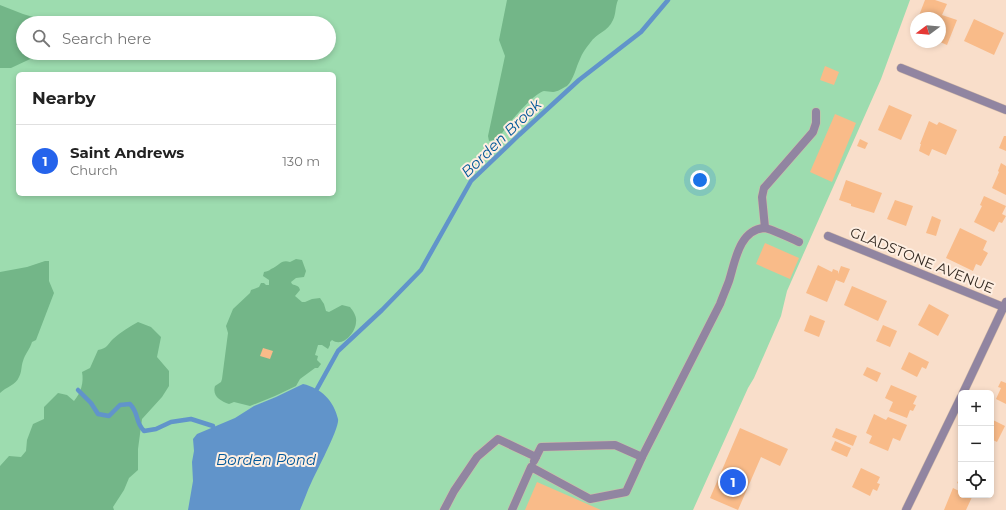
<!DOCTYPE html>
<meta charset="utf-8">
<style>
body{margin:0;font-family:Montserrat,sans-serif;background:#f6f6f6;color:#222}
.controls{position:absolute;right:12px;bottom:12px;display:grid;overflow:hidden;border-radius:6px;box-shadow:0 2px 6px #0003}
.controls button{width:36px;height:36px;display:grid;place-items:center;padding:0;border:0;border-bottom:1px solid #e0e0e0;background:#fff;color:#222;font:20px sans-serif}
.compass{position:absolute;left:910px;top:12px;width:36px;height:36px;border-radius:50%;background:#fff;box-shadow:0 2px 6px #0003;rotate:254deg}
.you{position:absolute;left:700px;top:180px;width:14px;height:14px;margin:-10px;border:3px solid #fff;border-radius:50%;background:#1a73e8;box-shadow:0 0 0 6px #1a73e833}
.badge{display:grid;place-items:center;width:26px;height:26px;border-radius:50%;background:#2563eb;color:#fff;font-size:13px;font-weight:700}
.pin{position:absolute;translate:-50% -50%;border:2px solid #fff;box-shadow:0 1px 4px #0006}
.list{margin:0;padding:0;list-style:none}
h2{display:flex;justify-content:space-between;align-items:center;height:52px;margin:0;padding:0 16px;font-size:17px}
h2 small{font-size:13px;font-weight:400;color:#767676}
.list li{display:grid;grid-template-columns:26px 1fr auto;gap:12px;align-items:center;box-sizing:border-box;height:72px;padding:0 16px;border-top:1px solid #e0e0e0}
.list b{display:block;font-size:15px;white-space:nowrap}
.list p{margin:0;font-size:13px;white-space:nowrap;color:#767676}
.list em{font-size:13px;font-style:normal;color:#767676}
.icon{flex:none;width:22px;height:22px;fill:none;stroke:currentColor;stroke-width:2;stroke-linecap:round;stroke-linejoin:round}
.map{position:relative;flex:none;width:1006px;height:510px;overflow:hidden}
.search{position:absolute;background:#fff;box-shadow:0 2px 6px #0003;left:16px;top:16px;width:320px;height:44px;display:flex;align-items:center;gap:10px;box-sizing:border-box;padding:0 14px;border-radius:22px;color:#767676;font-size:15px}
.panel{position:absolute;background:#fff;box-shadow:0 2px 6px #0003;left:16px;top:72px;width:320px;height:124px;border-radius:6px}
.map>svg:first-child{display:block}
</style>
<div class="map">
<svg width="1006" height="510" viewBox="0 0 1006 510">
<rect width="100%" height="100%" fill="#f9deca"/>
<path fill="#9ddcaf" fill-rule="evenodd" d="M0 0H910L881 79 787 291 781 316 754 378 748 388 693 510H0ZM23 23H329V53H23ZM18 74H334V194H18Z"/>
<g fill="#73b688">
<path d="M507 0H618C615 7 616 14 613 20 608 32 596 33 590 43 586 48 582 53 580 59 576 67 574 79 567 86 563 88 557 92 553 92 550 92 547 91 544 91 532 94 504 129 498 139L489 141 488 136 505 56 499 40Z"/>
<path d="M0 5 23 14 53 23H23V53H43L11 68H0Z"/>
<path d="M296 259 302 260 306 271 304 277 296 278 291 282 292 284C296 286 299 285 300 290L295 296 302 302H305L312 299 320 298 324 304 326 311 329 312 342 305 350 307C353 311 357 316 356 322 356 332 343 348 332 340L330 342V345L328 349 322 345H318L315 355 318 356 317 360 321 364 318 368H315L300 379 296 386 275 396 250 406 234 402 229 404C220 401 212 396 215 386L221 382 222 379 228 333 226 326 233 309 250 293 251 290 259 287 261 283H264L266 285H269V280L263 276 264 272C267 271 269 271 271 269 279 266 281 259 290 262Z"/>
<path d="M45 261H49V281L54 293 36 340 32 342C30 349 25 354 23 361 21 366 22 372 19 377 16 385 6 387 0 393V272L27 267Z"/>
<path d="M138 322 151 327 161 337 157 357 169 371V386L162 397 142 419 138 449V470L129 478 124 490 113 507 114 510H0V466L9 456 21 457 26 451 27 440 33 424 44 419V407L58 393 67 395 74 401C81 393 84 382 82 372L90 368 98 350C108 348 107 345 113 339 121 332 129 327 138 322Z"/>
</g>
<path fill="#6194ca" d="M303 384C321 388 334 401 338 419 340 427 316 472 312 481 307 491 304 501 300 510H188L193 481 192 462 194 451 193 439 197 434 235 418 254 406 276 397Z"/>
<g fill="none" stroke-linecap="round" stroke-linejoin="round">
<g stroke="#6194ca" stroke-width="4.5">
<path d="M317 389 338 351 382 310 421 270 471 181 519 135 579 80 641 32 668 0"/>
<path d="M78 390 91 403 98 414 109 416 120 405 130 404C140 415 134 420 144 431L156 429 171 422 191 419 213 426"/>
</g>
</g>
<g fill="#f9bb89">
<path d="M925 0H935L947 4 942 15 957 20 947 45 940 42V18H918Z"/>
<path d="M974 19 1004 33 994 55 964 41Z"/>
<path d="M825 66 839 72 834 85 820 80Z"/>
<path d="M889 105 912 115 901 140 878 130Z"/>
<path d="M835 114 856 123 832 182 810 172Z"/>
<path d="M929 121 937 125 939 122 957 130 946 155 932 149 929 156 919 151 921 144H920Z"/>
<path d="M1004 136H1006V151L999 148Z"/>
<path d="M860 139 868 143 865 149 857 146Z"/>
<path d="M1001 163 1006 166V195L992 188 999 172 998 171Z"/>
<path d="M846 180 882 193 874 213 851 206V204L839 200Z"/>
<path d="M984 196 1006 206 1002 214 1006 216 1002 223 999 222 994 232 974 222 982 206 980 205Z"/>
<path d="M895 200 913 206 906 226 887 219Z"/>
<path d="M932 216 941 220 936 236 926 233Z"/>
<path d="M960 228 987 241 983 250 988 253 981 266 976 264 973 271 946 258Z"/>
<path d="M765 243 799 258 790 279 756 264Z"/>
<path d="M818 265 832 272 833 269 838 271V274L841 266 850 269 844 283 836 280 827 302 806 293Z"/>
<path d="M852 286 887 301 878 321 844 305Z"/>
<path d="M929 304 949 315 938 336 918 325Z"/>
<path d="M810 315 825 321 819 337 804 331Z"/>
<path d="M883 325 897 331 890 347 876 341Z"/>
<path d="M263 348 273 351 270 359 260 356Z"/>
<path d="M909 352 929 362 926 369 922 367 917 377 901 369Z"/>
<path d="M867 367 881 373 877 382 863 375Z"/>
<path d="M1001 381 1006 383V404L996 399 1001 388 998 387Z"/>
<path d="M891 385 917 396 913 404 916 405 913 411 910 410 907 418 889 411 893 402 885 398Z"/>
<path d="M874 414 886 420 888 417 907 425 900 441 893 438 888 451 869 443 872 436 866 433Z"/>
<path d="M991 419 1005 426 997 442 991 439Z"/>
<path d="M740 428 788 449 780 466 761 457 738 510 710 498Z"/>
<path d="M836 428 857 436 853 446 832 437Z"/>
<path d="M835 441 851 448 847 457 831 450Z"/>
<path d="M861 468 880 477 877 483 880 484 877 491 873 489 870 496 852 487Z"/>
<path d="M961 475V485L957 483Z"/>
<path d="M537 482 601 510H525Z"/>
<path d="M953 488 961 492V495H967L972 497 966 510H944Z"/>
</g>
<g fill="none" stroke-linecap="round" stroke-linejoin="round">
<g stroke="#d2baa8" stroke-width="9">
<g id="lane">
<path d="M765 228 762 197 764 188 813 132 816 123V112"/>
<path d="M534 461 541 447 615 445 642 457"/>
<path d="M444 510 454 491 477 457 498 439 536 457"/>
<path d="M512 510 531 467 590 499 626 492 642 457 720 304C723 296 726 289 729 281 735 262 739 230 764 228 770 228 792 239 799 242"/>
</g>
</g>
<g stroke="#d2baa8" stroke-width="9">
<g id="street">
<path d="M901 68 1006 110"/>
<path d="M828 236 1006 308"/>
<path d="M963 393 1006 302"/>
<path d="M906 510 961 397"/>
</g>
</g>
<use href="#lane" stroke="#9185a1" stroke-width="8"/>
<use href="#street" stroke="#9185a1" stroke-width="8"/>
</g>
<g text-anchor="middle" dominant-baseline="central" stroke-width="4" stroke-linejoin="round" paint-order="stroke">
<g font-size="14" fill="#342a22" stroke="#feeee1">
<text transform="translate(922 260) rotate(22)">GLADSTONE AVENUE</text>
</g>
<g font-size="15" font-style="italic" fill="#025899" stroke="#feeee1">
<text transform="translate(501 138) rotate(-44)">Borden Brook</text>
<text x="266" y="459">Borden Pond</text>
</g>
</g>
</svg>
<div class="controls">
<button>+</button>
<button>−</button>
<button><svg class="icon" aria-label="locate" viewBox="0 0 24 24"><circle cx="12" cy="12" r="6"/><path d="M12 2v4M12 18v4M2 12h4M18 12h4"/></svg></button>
</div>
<svg class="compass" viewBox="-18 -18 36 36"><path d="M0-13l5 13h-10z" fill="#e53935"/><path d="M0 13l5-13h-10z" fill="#767676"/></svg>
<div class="you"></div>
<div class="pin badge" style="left:733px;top:482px">1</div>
<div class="search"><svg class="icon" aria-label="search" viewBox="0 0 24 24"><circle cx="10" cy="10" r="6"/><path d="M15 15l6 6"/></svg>Search here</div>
<section class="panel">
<h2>Nearby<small></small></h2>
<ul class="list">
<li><span class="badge">1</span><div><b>Saint Andrews</b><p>Church</p></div><em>130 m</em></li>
</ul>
</section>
</div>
